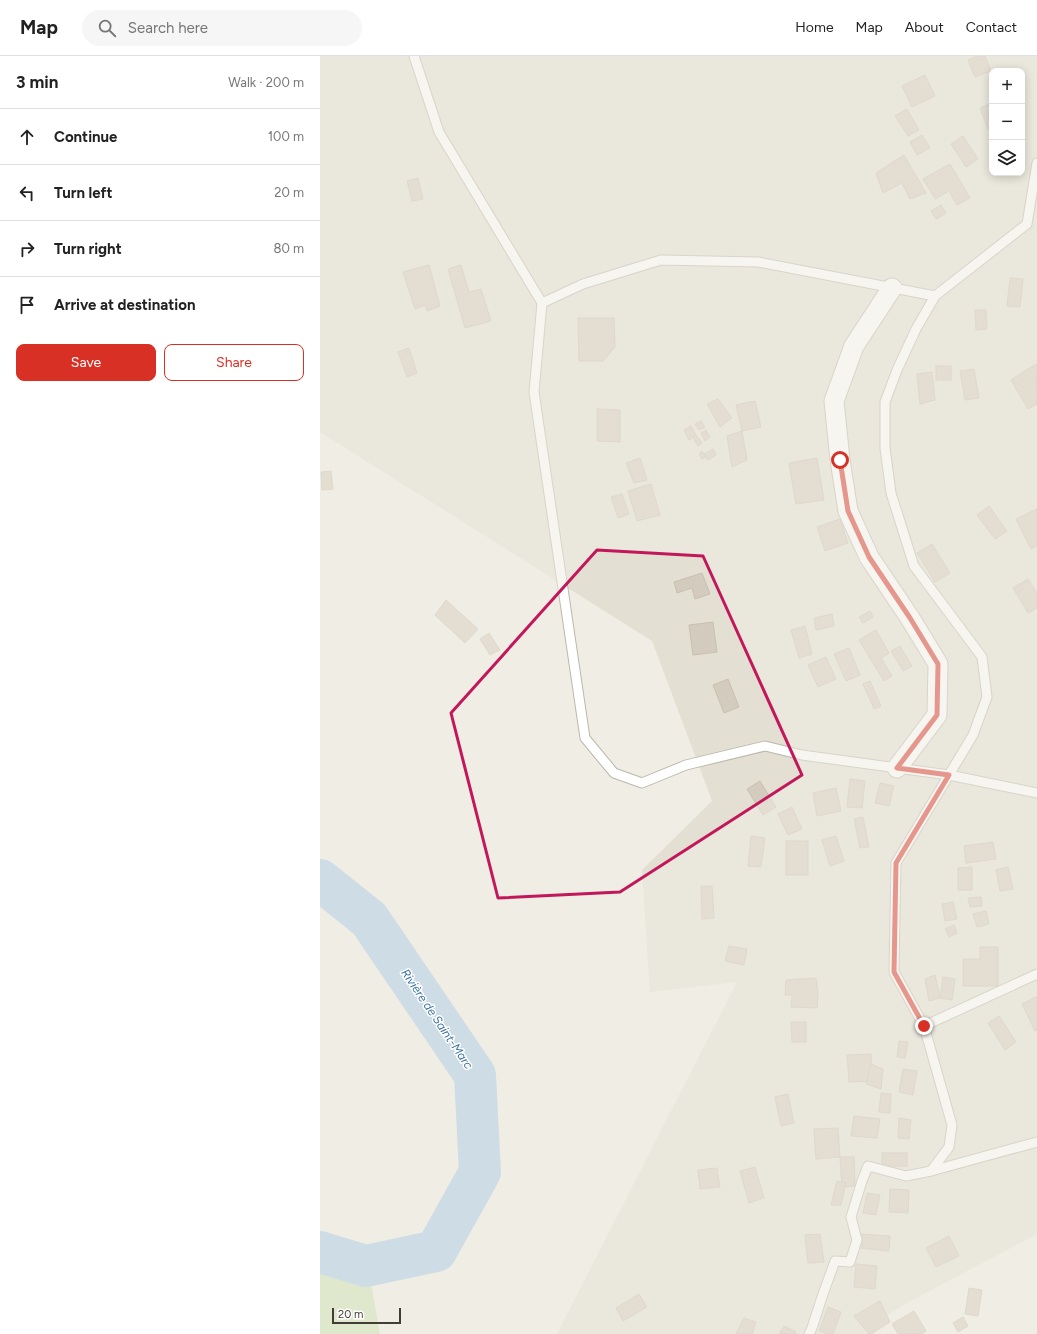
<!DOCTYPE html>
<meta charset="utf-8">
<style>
body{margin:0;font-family:Figtree,sans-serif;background:#f6f6f6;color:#222}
.controls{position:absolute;right:12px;top:12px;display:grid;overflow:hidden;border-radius:8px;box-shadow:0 2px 10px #0003}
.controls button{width:36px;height:36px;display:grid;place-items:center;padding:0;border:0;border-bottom:1px solid #e0e0e0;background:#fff;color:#222;font:20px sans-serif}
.scale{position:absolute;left:12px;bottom:10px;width:69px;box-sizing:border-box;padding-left:4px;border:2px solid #413d34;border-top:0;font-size:11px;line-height:14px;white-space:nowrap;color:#413d34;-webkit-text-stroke:3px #fff;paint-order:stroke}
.stop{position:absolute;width:12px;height:12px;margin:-9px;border:3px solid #d93025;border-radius:50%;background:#fff}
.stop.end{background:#d93025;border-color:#fff;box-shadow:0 1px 4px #0008}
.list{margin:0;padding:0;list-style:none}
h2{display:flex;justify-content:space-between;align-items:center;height:52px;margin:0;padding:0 16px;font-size:17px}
h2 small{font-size:13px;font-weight:400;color:#767676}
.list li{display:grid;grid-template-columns:26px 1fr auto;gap:12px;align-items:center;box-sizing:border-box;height:56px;padding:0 16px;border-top:1px solid #e0e0e0}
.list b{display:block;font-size:15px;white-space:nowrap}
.list em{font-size:13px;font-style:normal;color:#767676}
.actions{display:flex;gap:8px;padding:12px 16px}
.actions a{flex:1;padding:9px 0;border:1px solid #d93025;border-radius:8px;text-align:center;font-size:14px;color:#d93025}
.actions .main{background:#d93025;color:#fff}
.icon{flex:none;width:22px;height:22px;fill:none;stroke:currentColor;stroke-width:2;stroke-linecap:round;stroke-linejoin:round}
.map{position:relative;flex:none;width:717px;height:1278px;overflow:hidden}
header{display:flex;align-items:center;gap:24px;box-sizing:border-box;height:56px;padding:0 20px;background:#fff;border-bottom:1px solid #e0e0e0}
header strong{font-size:19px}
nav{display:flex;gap:22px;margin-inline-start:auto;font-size:14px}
.search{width:280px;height:36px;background:#f6f6f6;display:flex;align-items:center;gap:10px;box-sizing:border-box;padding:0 14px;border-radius:22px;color:#767676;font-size:15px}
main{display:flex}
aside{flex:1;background:#fff}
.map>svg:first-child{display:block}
</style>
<header>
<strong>Map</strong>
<div class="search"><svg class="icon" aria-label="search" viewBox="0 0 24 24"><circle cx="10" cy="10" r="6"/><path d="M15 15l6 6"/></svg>Search here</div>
<nav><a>Home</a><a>Map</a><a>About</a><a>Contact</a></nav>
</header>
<main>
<aside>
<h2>3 min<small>Walk · 200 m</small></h2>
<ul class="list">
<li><svg class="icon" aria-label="ahead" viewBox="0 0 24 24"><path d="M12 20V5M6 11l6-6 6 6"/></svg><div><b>Continue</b></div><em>100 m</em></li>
<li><svg class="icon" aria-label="left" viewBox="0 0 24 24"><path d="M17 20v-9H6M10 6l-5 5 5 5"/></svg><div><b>Turn left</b></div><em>20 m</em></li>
<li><svg class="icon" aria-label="right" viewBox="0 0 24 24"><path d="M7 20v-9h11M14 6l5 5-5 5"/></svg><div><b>Turn right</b></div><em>80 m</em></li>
<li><svg class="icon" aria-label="arrive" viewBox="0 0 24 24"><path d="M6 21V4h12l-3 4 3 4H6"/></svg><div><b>Arrive at destination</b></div></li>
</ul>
<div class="actions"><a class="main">Save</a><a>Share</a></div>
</aside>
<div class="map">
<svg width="717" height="1278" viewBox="0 0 717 1278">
<rect width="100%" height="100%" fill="#f0ede4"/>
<path fill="#e3dfd2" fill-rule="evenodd" d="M0 0H717V1178L587 1247 561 1263 554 1278H237L417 926 330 936 322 814 392 745 332 585 0 376ZM672 15H702V117H672Z"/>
<path fill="#c9e1b0" d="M0 1211 49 1217 60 1278H0Z"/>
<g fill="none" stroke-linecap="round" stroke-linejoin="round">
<path stroke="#a5cae7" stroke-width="42" d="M0 824 49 863 155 1019 160 1116 116 1195 46 1210 0 1196"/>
</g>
<g fill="#d3cbbd" stroke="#cac0af">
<path d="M657 0H665L671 15 655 21 648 4Z"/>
<path d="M605 19 615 40 592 51 582 30Z"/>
<path d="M672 47V72L668 73 660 52Z"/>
<path d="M587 53 599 74 588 80 575 60Z"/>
<path d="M602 79 610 92 597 99 590 86Z"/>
<path d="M643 80 658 103 646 111 631 88Z"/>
<path d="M584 99 606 137 590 143 582 127 563 137 556 117Z"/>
<path d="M630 108 650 142 637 149 629 135 615 143 603 123Z"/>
<path d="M98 122 103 143 92 145 87 125Z"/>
<path d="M621 149 626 157 616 163 611 155Z"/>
<path d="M109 209 120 250 107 255 105 249 95 253 83 216Z"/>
<path d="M141 209 149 236 161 233 171 265 145 272 128 213Z"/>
<path d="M690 222 703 223 700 251 687 250Z"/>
<path d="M655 254H666L667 273 656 274Z"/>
<path d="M258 262H294L295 291 283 305H259Z"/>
<path d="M89 292 97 317 87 321 78 296Z"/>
<path d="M716 308 717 348 708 353 691 324Z"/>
<rect x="616" y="310" width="15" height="14"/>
<path d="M654 313 659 342 645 344 640 315Z"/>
<path d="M612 316 615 344 600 348 597 318Z"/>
<path d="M398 343 412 362 400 371 387 348Z"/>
<path d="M435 345 441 371 422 375 416 349Z"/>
<path d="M277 353 300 354V386L277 385Z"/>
<path d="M381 365 385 371 379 374 375 368Z"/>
<path d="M371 370 376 379 369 384 364 374Z"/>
<path d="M386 374 390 381 385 385 381 377Z"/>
<path d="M422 375 427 404 412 411 407 380Z"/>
<path d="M376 379 382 387 378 390 373 382Z"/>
<path d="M393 393 396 399 388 404 384 398Z"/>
<path d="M382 395 386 401 382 403 379 398Z"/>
<path d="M320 402 327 424 314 427 306 407Z"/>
<path d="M497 402 504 444 476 448 469 407Z"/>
<path d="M11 415 13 433 2 434 1 416Z"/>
<path d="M331 428 340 459 317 465 308 435Z"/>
<path d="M302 438 309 458 298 462 291 441Z"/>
<path d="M669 450 687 475 675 483 657 459Z"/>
<path d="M717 453V490L711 493 696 463Z"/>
<path d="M520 463 528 487 505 495 497 471Z"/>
<path d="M612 488 630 517 615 526 597 497Z"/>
<path d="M382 517 390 538 375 543 372 532 357 537 354 526Z"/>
<path d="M708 523 717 537V552L708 557 693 532Z"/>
<path d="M126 544 158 573 145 587 115 559Z"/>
<path d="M550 555 553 561 543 567 539 561Z"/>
<path d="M512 558 514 570 496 574 494 562Z"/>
<path d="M393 566 397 596 373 599 369 569Z"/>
<path d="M485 570 492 598 479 602 471 574Z"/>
<path d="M556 574 569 597 561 602 572 620 564 625 539 584Z"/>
<path d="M169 577 180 594 170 599 160 583Z"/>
<path d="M580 590 592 610 583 615 571 595Z"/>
<path d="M529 592 540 619 526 625 514 598Z"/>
<path d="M506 601 516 623 498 631 488 609Z"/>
<path d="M408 623 419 651 404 657 393 629Z"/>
<path d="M550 625 561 650 554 653 543 628Z"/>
<path d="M530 723 545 725 542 752 527 751Z"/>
<path d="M440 725 456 751 443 759 427 733Z"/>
<path d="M560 727 574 730 569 750 555 747Z"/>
<path d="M516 732 521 755 497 760 493 737Z"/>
<path d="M472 751 482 773 468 779 458 758Z"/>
<path d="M543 761 549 791 540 792 534 763Z"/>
<path d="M431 780 445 782 441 811 428 810Z"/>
<path d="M516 780 524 805 510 810 502 784Z"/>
<rect x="466" y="785" width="22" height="34"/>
<path d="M673 786 676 803 646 807 644 790Z"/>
<path d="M652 811V834H638V812Z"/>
<path d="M688 811 693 833 680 835 676 814Z"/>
<path d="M381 830H392L394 862 382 863Z"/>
<path d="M661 841 662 850 650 851 648 842Z"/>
<path d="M633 846 637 863 625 865 622 848Z"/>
<path d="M666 855 669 868 657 871 653 858Z"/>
<path d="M634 869 637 877 629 881 625 873Z"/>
<path d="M409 890 427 893 424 909 405 905Z"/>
<path d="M660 891H678V930H643V903H660Z"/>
<path d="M615 919 620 942 609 945 605 923Z"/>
<path d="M623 921 635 923 632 944 620 942Z"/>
<path d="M496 922 498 938 497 952 471 951 472 939H465L466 924Z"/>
<path d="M716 941 717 944V974L715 975 702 948Z"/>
<path d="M679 960 696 986 685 994 668 967Z"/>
<path d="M471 966H486V986H472Z"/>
<path d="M579 985 588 986 585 1002 577 1001Z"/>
<path d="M551 998 552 1025 529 1026 527 999Z"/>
<path d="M551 1008 563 1013 561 1033 546 1028Z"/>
<path d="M583 1013 597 1015 593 1039 579 1036Z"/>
<path d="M561 1037 571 1038 570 1057 559 1056Z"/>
<path d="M468 1038 474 1067 461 1070 455 1041Z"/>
<path d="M534 1060 560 1063 557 1082 531 1080Z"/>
<path d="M579 1062 591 1064 589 1083 578 1082Z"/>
<path d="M518 1072 520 1101 496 1103 494 1073Z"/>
<rect x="562" y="1097" width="25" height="13"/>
<path d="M520 1101H534L535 1130 522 1131Z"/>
<path d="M435 1111 444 1142 429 1147 420 1115Z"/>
<path d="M397 1112 400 1131 380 1133 378 1114Z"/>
<path d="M517 1125 526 1127 521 1149H511Z"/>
<path d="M570 1133 589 1134 588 1157 569 1156Z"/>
<path d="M547 1137 560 1139 556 1159 543 1157Z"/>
<path d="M500 1178 504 1206 488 1207 485 1179Z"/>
<path d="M541 1178 570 1180 569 1195 540 1192Z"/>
<path d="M629 1180 639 1200 616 1211 606 1192Z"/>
<path d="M536 1208 557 1210 555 1233 534 1231Z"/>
<path d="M649 1232 662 1234 658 1260 645 1258Z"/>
<path d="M319 1238 327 1251 303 1265 296 1252Z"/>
<path d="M560 1245 570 1266 551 1278H549L534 1260Z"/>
<path d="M508 1251 521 1256 513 1278H509L499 1275Z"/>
<path d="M594 1255 606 1275 601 1278H578L572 1268Z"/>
<path d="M643 1261 648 1270 638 1276 633 1267Z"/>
<path d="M424 1262 436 1266 432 1278H416Z"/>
<path d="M464 1270 476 1276 475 1278H459Z"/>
</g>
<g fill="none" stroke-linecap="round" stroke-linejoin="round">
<g stroke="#bdb7ab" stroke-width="11">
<g id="service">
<path d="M94 0 119 76 222 247 214 336 265 682 294 717 322 727 366 709 445 690 482 699 629 719 717 737"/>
<path d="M222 247 263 228 341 204 438 206 615 240"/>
<path d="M604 970 717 918"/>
<path d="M611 1115 717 1086"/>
<path d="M489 1278 492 1272 502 1241 515 1205 530 1206 537 1184 531 1161 542 1125 548 1110 586 1120 611 1115 629 1091 632 1069 604 970 574 916 576 807 653 679 667 641 662 601 594 510 571 437 565 392V346L577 314 596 273 615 240 707 168 717 107"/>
</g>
</g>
<g stroke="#bdb7ab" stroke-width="21">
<path id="minor" d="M572 232 534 290 514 345 520 404 528 455 549 501 590 562 618 608 617 659 577 712"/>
</g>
<use href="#service" stroke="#fff" stroke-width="9"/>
<use href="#minor" stroke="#fff" stroke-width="19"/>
</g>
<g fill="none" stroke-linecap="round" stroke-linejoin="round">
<path stroke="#d93025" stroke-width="5" d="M520 404 528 455 549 501 590 562 618 608 617 659 577 712 629 719 576 807 574 916 604 970"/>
</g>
<path d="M0 0H717V1278H0ZM277 494 383 500 482 719 300 836 178 842 131 657Z" fill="#f0ede4" fill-opacity=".55" fill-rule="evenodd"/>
<path fill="none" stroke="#c2185b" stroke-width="3" stroke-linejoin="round" d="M277 494 383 500 482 719 300 836 178 842 131 657Z"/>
<g text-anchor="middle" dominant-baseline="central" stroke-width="3" stroke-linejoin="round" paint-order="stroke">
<g font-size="12" font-style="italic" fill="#3a72a1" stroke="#fff">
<text transform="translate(117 963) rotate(56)">Rivière de Saint-Marc</text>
</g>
</g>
</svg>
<div class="controls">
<button>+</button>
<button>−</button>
<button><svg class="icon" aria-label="layers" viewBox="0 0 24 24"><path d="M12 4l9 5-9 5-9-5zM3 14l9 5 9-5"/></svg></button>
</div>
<div class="scale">20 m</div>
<div class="stop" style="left:520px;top:404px"></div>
<div class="stop end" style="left:604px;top:970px"></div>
</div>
</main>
